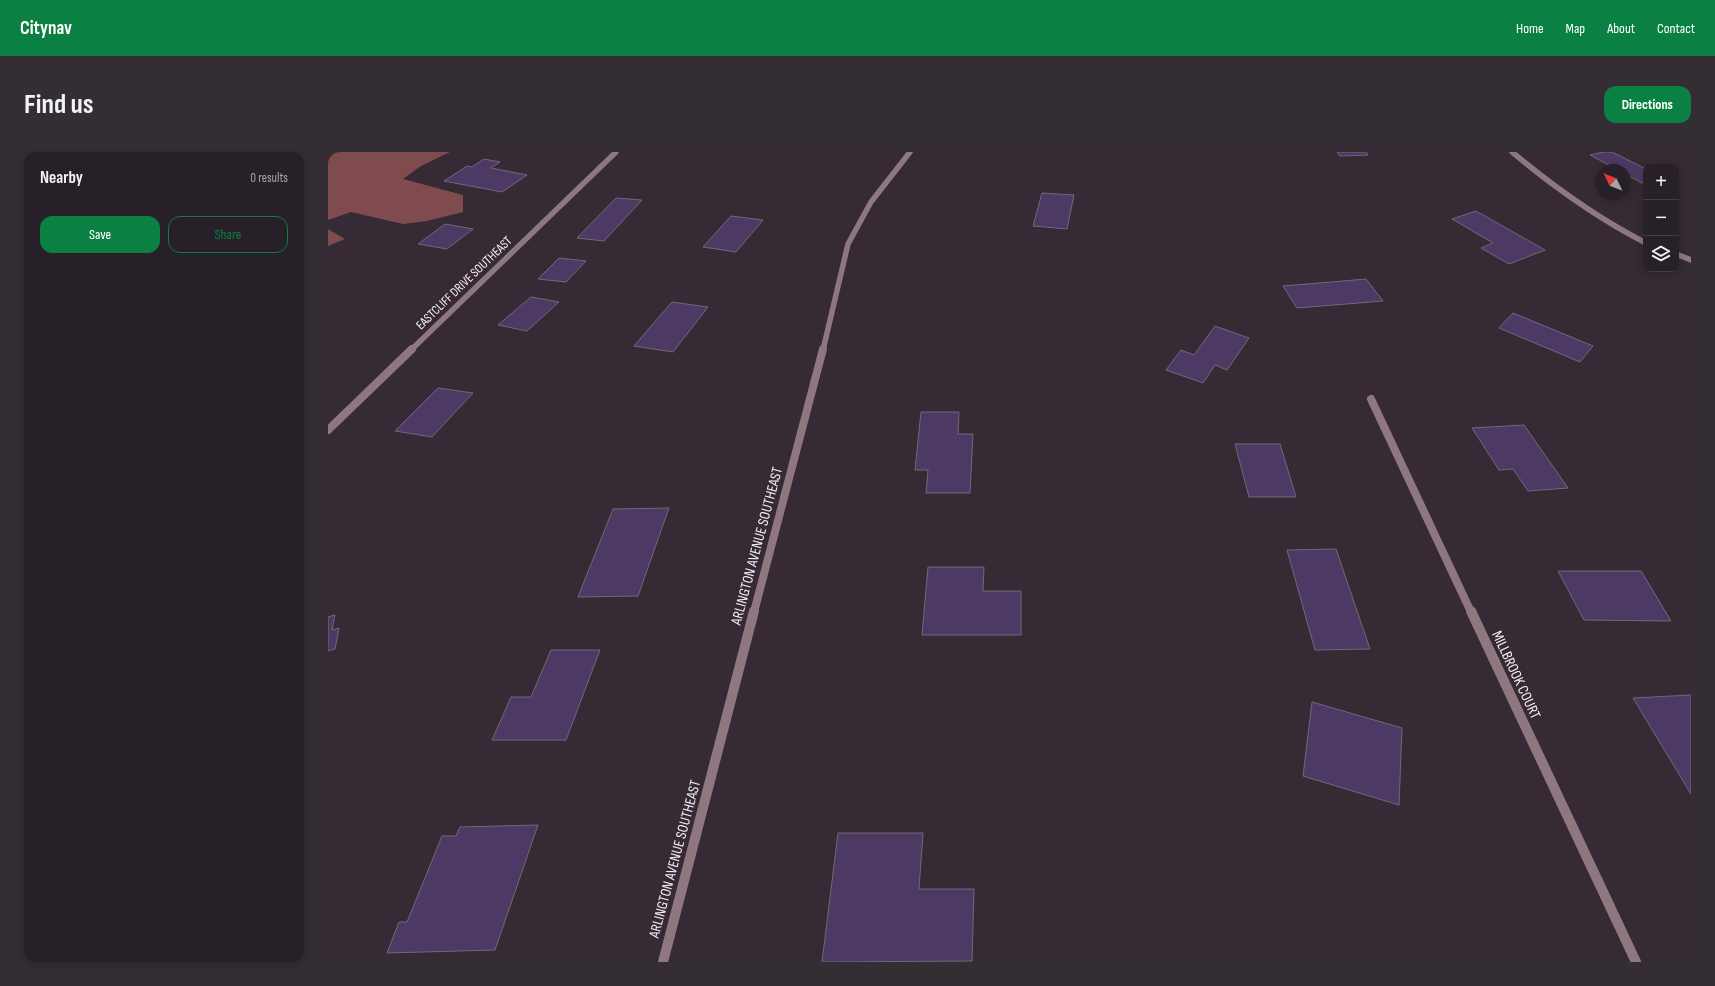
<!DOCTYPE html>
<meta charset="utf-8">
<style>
body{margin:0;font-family:"Sofia Sans Condensed",sans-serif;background:#342d34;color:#f1f3f6}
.controls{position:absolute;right:12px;top:12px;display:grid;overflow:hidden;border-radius:8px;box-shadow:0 2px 10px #0003}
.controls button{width:36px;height:36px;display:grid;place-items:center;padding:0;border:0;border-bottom:1px solid #443e45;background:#282028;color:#f1f3f6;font:20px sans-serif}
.compass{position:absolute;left:1267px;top:12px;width:36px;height:36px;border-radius:50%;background:#282028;box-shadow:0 2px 10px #0003;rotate:313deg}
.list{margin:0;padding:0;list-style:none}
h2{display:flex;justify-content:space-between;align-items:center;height:52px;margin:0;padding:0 16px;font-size:17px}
h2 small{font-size:13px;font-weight:400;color:#a5a3a8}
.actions{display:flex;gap:8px;padding:12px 16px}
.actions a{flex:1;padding:9px 0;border:1px solid #0b8043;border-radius:12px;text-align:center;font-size:14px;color:#0b8043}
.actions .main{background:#0b8043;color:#fff}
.icon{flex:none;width:22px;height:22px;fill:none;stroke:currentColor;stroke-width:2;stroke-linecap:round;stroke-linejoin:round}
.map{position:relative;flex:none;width:1363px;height:810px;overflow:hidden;border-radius:12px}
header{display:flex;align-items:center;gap:24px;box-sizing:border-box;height:56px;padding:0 20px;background:#0b8043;color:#fff}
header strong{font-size:19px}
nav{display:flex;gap:22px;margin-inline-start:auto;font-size:14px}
.intro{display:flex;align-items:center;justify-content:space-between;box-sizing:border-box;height:96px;padding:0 24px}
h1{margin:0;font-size:28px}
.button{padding:10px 18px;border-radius:12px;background:#0b8043;color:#fff;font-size:14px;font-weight:700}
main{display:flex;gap:24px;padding:0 24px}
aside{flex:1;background:#282028;border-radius:12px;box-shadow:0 2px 10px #0003}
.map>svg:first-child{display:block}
</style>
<header>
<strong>Citynav</strong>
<nav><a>Home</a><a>Map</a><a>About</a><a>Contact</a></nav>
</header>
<div class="intro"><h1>Find us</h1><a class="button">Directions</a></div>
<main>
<aside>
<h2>Nearby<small>0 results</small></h2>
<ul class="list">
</ul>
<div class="actions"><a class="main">Save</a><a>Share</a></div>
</aside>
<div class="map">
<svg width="1363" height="810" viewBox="0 0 1363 810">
<rect width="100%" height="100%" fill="#362a35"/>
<g fill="#804b4e">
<path d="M0 0H122L93 14 75 27 135 43V60L99 69 75 72 23 60 0 68Z"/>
<path d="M0 77 17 87 0 94Z"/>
</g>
<g fill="#4c3a64" stroke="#6f6979">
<path d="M1009 0H1038L1040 3 1012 4Z"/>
<path d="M1275 0H1284L1318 17V33L1297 22V18H1290L1262 3Z"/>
<path d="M156 7 172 10 163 16 199 23 174 40 116 29 139 14 144 15Z"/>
<path d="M714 41 746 43 739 77 705 74Z"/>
<path d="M288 46 314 48 276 89 249 86Z"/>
<path d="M1148 59 1217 98 1181 112 1153 96 1165 91 1124 67Z"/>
<path d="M403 64 435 68 408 100 375 95Z"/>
<path d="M117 72 145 77 119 97 90 92Z"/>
<path d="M231 106 258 109 238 130 210 127Z"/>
<path d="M1038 127 1055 149 969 156 955 134Z"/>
<path d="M203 145 231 150 199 179 170 173Z"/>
<path d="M344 150 380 155 345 200 306 194Z"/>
<path d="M1185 161 1265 194 1252 210 1171 176Z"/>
<path d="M887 174 921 186 899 218 887 213 875 231 838 218 853 198 866 203Z"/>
<path d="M110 236 145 241 104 285 67 279Z"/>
<path d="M593 260H631L630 282H645L642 341H598L600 318H587Z"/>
<path d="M1196 273 1240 336 1200 339 1185 317 1171 318 1144 276Z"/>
<path d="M907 292H952L968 345H921Z"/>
<path d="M341 356 310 444 250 445 285 357Z"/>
<path d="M1008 397 1042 497 987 498 959 398Z"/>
<path d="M600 415H656L655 439H693V483H594Z"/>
<path d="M1230 419H1313L1343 469 1256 468Z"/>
<path d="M7 463 4 478 11 476 7 497 0 499V465Z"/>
<path d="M223 498H272L238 588H164L183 545H203Z"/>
<path d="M1363 543V642L1305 546Z"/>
<path d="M984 550 1074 576 1071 653 975 624Z"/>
<path d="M210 673 167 798 59 801 71 770H79L114 684H128L132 675Z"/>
<path d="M510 681H595L591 737H646L644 809 494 810Z"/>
</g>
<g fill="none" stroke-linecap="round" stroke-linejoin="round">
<g stroke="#8f7780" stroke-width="5.5">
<path d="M1184 0C1226 35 1269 66 1318 91"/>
<path d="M1348 102 1363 108"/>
<path d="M83 198 288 0"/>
<path d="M495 198 520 92 543 50 582 0"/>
</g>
<g stroke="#8f7780" stroke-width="8">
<path d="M1043 247 1143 460"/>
<path d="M0 278 84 197"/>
<path d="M426 460 495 197"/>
</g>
<g stroke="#8f7780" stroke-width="10">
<path d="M1143 459 1308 810"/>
<path d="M335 810 426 459"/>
</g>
</g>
<g text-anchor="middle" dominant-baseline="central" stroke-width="3.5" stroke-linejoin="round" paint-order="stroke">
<g font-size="13" fill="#f5edf5" stroke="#362a35">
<text transform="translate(136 131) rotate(-44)">EASTCLIFF DRIVE SOUTHEAST</text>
</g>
<g font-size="15" fill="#f5edf5" stroke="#362a35">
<text transform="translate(429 394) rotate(-75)">ARLINGTON AVENUE SOUTHEAST</text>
<text transform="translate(1188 523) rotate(65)">MILLBROOK COURT</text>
<text transform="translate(347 707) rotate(-75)">ARLINGTON AVENUE SOUTHEAST</text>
</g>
</g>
</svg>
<div class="controls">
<button>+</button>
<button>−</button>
<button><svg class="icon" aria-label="layers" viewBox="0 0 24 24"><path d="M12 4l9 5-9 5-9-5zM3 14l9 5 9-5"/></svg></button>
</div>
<svg class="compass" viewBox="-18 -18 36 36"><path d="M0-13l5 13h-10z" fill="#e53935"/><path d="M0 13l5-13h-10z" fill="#a5a3a8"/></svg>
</div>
</main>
